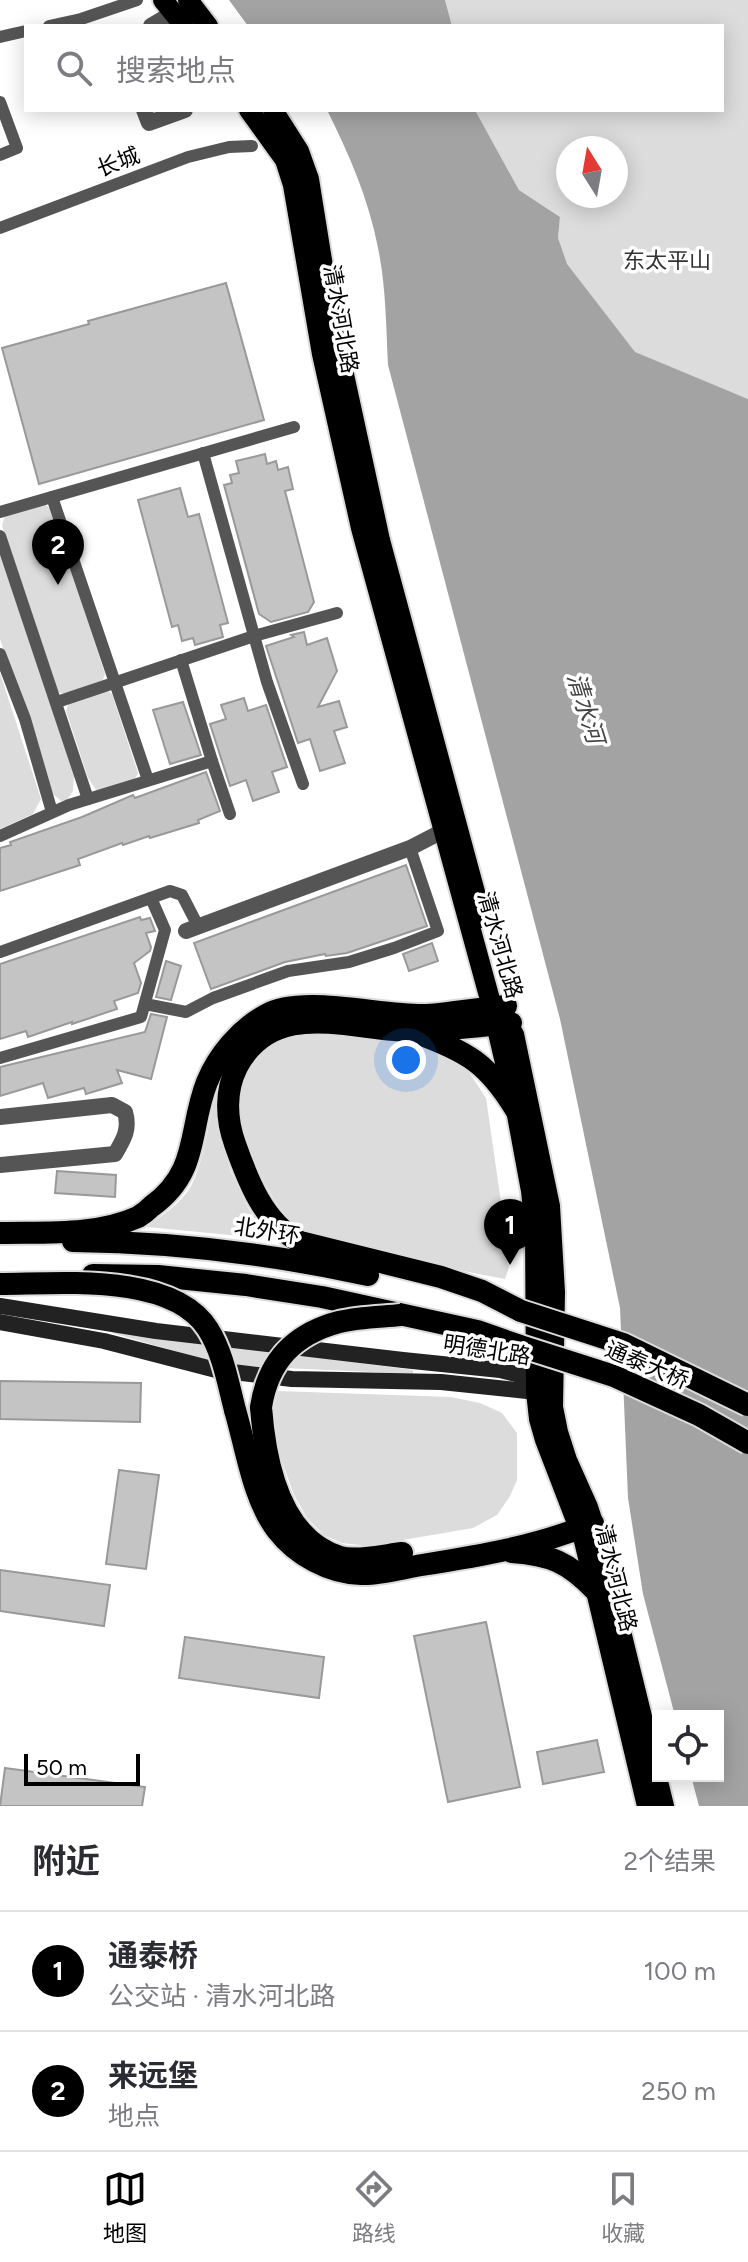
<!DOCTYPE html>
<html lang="zh">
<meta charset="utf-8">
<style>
body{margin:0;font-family:Figtree,"Noto Sans SC",sans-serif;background:#f7f7f7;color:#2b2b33}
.controls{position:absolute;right:24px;bottom:24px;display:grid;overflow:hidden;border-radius:0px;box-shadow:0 4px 20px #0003}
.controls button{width:72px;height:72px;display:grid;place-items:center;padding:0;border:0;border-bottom:2px solid #e1e1e2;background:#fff;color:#2b2b33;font:40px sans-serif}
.compass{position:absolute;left:556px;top:136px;width:72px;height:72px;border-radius:50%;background:#fff;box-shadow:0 4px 20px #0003;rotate:349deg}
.scale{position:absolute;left:24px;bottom:20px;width:116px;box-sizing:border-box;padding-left:8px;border:4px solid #000;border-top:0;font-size:22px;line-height:28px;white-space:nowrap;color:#000;-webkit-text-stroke:6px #fff;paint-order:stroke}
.you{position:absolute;left:406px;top:1060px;width:28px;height:28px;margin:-20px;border:6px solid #fff;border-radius:50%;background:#1a73e8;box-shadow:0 0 0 12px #1a73e833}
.badge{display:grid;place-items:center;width:52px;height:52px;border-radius:50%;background:#000;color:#fff;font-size:26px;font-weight:700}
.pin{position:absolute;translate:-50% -66px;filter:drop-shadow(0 2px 4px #0008)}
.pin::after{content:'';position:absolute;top:42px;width:28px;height:24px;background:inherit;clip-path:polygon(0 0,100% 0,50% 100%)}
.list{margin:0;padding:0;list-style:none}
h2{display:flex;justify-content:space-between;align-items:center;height:104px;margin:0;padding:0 32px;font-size:34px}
h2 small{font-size:26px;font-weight:400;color:#7c7c81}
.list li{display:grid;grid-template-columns:52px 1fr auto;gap:24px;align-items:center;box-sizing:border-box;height:120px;padding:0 32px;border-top:2px solid #e1e1e2}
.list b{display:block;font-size:30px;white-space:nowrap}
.list p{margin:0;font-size:26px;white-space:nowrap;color:#7c7c81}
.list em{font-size:26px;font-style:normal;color:#7c7c81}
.icon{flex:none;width:44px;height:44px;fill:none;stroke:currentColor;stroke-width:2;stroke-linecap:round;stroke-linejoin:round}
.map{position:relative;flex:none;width:748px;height:1806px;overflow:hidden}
.search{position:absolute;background:#fff;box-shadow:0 4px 20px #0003;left:24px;right:24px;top:24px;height:88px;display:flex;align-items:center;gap:20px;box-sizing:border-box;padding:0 28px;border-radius:0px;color:#7c7c81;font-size:30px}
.sheet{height:344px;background:#fff}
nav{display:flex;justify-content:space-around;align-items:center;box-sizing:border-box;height:112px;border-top:2px solid #e1e1e2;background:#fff;font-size:22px;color:#7c7c81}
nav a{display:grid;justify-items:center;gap:4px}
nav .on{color:#000}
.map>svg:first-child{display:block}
</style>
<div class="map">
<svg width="748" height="1806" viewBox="0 0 748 1806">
<rect width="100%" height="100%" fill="#fff"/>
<g fill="#dcdcdc" fill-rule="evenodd">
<path d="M445 0H748V399L635 353 564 262 558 238 560 217 519 190 475 110H722V26H452ZM568 148H616V196H568Z"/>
<path d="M44 504 51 509 105 674 103 680 65 694 58 692 2 526 5 515Z"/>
<path d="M0 556 59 725 74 776 73 791 67 800 61 801 53 794 0 639Z"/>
<path d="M0 673 41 799 33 814 0 829Z"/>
<path d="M107 690 112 694 138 773 135 779 97 791 88 778 66 711 69 703Z"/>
<path d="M329 1031 415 1039 442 1049 467 1069 486 1098 504 1223 509 1267 505 1279C461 1271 418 1261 374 1251 352 1246 325 1243 304 1231 272 1214 239 1135 239 1099 238 1084 247 1066 256 1055 274 1034 305 1033 329 1031Z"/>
<path d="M216 1088 217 1128 231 1172 248 1208 273 1239 147 1227C161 1216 180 1204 190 1188 204 1163 210 1117 216 1088Z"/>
<path d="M116 1331 413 1370V1374L246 1366 199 1358 112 1333Z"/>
<path d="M278 1391 451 1397 480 1403 502 1413 517 1433V1480L510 1496 497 1515 473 1528 368 1546 342 1543 324 1535 307 1518 294 1495 274 1439 273 1410Z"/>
</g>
<g fill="#a3a3a3">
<path d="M229 0H445L452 26H248Z"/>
<path d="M327 110H475L519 190 560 217 558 238 567 264 635 352 748 399V1806H699L691 1776H718V1716H675L643 1594 628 1498 620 1308 560 1019 388 365C386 326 386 286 378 248 369 200 349 154 327 110Z"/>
</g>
<g fill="#c4c4c4" stroke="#999" stroke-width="2">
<path d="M226 283 264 420 39 484 2 348 89 324 88 321Z"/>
<path d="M265 454 267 464 276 461 278 470 288 467 293 489 285 491 314 602 308 612 271 622 259 614 224 485 232 483 230 475 239 473 236 461Z"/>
<path d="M180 488 188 517 199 514 228 623 220 625 223 637 195 645 193 638 182 641 178 625 172 627 138 500Z"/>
<path d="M304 632 307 645 327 638 337 671 318 707 339 701 347 727 334 731 345 763 320 771 310 739 298 743 266 646 294 637 291 635Z"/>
<path d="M244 698 248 711 266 705 287 767 272 772 279 792 253 801 246 780 230 786 210 724 226 719 221 705Z"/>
<path d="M183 702 201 755 170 764 153 710Z"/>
<path d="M206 772 220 811 198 820 199 823 150 838 149 836 123 845 122 843 78 859 80 865 0 891V848L11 845 10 842 82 817 133 795 135 798Z"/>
<path d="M406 865 427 926 347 953 326 956 325 954 285 962 211 989 194 943Z"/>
<path d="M140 917 141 920 150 918 155 931 146 933 151 947 150 951 134 963 141 983 138 993 114 1001 117 1009 72 1024V1022L28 1037 26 1031 0 1039V964Z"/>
<path d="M432 943 438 961 409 971 403 954Z"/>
<path d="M166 961 181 966 171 1000 156 997Z"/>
<path d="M151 1014 167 1017 151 1079 117 1070 122 1083 86 1094 84 1088 48 1098 43 1083 0 1096V1067L145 1032Z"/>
<path d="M57 1171 116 1175 115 1197 55 1193Z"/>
<path d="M0 1381 141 1383 140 1422 0 1419Z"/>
<path d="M119 1470 159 1475 146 1569 106 1564Z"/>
<path d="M0 1570 110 1585 104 1626 0 1611Z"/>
<path d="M486 1622 520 1787 448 1802 414 1636Z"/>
<path d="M185 1637 324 1657 319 1698 179 1678Z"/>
<path d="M597 1740 604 1772 543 1784 537 1752Z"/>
<path d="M5 1768 145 1787 142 1806H0Z"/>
</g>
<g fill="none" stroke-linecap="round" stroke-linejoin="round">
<g stroke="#dbdbdb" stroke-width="24">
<g id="primary">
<path d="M163 0 184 26"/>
<path d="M188 0 208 26"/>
<path d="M249 110 285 160 293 185 322 354 361 528 492 1007 516 1110 531 1191 535 1226 536 1392 539 1419 545 1440 584 1541 647 1806"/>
<path d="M273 110 299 151 309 179 330 310 380 540 482 918"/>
<path d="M514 1034 550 1206 555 1292 553 1407 558 1432 567 1460 588 1507 598 1538 664 1806"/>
</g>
</g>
<g stroke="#dbdbdb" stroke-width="26">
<g id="trunk">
<path d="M511 1023C479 1026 446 1030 414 1031 352 1031 274 996 237 1067 225 1091 226 1119 235 1144 248 1181 264 1223 300 1242L441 1277 482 1291 521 1311"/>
<path d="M417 1033C468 1053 487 1062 516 1110"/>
<path d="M0 1233C45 1232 96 1236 138 1217 143 1214 148 1210 152 1206 200 1171 188 1130 207 1082 218 1055 240 1029 266 1015 303 994 383 1017 427 1015 454 1013 480 1008 506 1006"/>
<path d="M73 1241C172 1242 272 1254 368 1275"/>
<path d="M93 1275 158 1276 246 1285 322 1297 477 1331 520 1346"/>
<path d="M261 1407C265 1461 279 1538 340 1557 356 1562 385 1555 402 1553"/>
<path d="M235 1410C246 1447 253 1499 277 1530 296 1555 329 1573 361 1574 380 1575 403 1568 422 1565 479 1556 539 1546 593 1523"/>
<path d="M512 1552C551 1555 568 1562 595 1590"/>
</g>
</g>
<g stroke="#555" stroke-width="12">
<path d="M49 26 81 19 137 0"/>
<path d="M0 37 26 31"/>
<path d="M0 102 17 148 0 155"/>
<path d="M0 228 188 157 229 147 252 146"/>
<path d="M203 453 267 682 303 784"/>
<path d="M52 497 148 780"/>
<path d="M0 512 294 427"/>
<path d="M0 536 88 799"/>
<path d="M0 654 25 719 52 812"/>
<path d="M181 660 212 761"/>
<path d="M57 702 254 636 337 613"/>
<path d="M0 836 69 805 212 761 230 814"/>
<path d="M0 952 170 891 182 895 198 926"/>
<path d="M145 1004 186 1012 213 998 288 971 349 962 394 948 438 931 410 848"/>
<path d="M0 1058 141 1017 165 930 151 898"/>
</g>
<g stroke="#555" stroke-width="16">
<path d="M151 26 173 13"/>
<path d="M144 110 149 123 185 110"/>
</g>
<g stroke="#555" stroke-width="16">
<path d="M186 931 410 848 443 831"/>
<path d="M0 1117 112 1105 125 1112C130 1129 124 1139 115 1154L0 1165"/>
</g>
<g stroke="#222" stroke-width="16">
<path d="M0 1306 156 1331 403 1360 500 1370 547 1382"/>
<path d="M0 1322 104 1341 216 1370 292 1379 441 1382 536 1392 544 1388"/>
</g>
<use href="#primary" stroke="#000" stroke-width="20"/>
<use href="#trunk" stroke="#000" stroke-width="22"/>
<g stroke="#dbdbdb" stroke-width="26" stroke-linecap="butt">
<g id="trunk-bridge">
<path d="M0 1284C58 1284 172 1272 208 1329 223 1353 228 1383 235 1410"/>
<path d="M521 1311 623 1344 748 1405"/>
<path d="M520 1346 614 1376 699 1415 748 1443"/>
<path d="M261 1407C268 1361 294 1334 339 1322 359 1317 381 1317 401 1315"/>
</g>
</g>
<use href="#trunk-bridge" stroke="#000" stroke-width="22"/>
</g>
<g text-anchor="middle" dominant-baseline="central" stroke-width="7" stroke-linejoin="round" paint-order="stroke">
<g font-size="22" fill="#000" stroke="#fff">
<text transform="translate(118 162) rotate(-21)">长城</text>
<text transform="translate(341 319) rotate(80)">清水河北路</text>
<text transform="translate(500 945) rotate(74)">清水河北路</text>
<text transform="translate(267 1231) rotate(9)">北外环</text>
<text transform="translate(487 1350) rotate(9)">明德北路</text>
<text transform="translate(647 1365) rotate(23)">通泰大桥</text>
<text transform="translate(616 1578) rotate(76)">清水河北路</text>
</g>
<g font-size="22" fill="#333" stroke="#fff">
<text x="667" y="260">东太平山</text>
</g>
<g font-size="24" font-style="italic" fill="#444" stroke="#fff">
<text transform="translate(586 708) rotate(73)">清水河</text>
</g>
</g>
</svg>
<div class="controls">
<button><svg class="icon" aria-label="locate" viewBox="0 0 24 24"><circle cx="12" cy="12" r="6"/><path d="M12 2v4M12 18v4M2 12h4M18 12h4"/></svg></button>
</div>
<svg class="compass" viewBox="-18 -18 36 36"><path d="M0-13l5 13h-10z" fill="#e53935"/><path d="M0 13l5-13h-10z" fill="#7c7c81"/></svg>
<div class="scale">50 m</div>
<div class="you"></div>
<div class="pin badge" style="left:510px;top:1265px">1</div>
<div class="pin badge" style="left:58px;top:585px">2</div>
<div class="search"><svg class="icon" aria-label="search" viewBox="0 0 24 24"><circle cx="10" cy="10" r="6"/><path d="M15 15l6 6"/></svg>搜索地点</div>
</div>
<section class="sheet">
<h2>附近<small>2个结果</small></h2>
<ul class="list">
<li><span class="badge">1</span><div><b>通泰桥</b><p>公交站 · 清水河北路</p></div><em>100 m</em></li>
<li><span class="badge">2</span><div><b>来远堡</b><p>地点</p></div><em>250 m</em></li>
</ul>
</section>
<nav>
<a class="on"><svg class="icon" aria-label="map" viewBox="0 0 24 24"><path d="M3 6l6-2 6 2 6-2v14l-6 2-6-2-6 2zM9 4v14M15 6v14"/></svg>地图</a>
<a><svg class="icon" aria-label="directions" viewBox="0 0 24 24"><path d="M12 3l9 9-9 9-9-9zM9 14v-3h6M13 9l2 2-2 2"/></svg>路线</a>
<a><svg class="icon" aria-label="saved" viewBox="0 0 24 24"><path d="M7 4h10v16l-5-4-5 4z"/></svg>收藏</a>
</nav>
